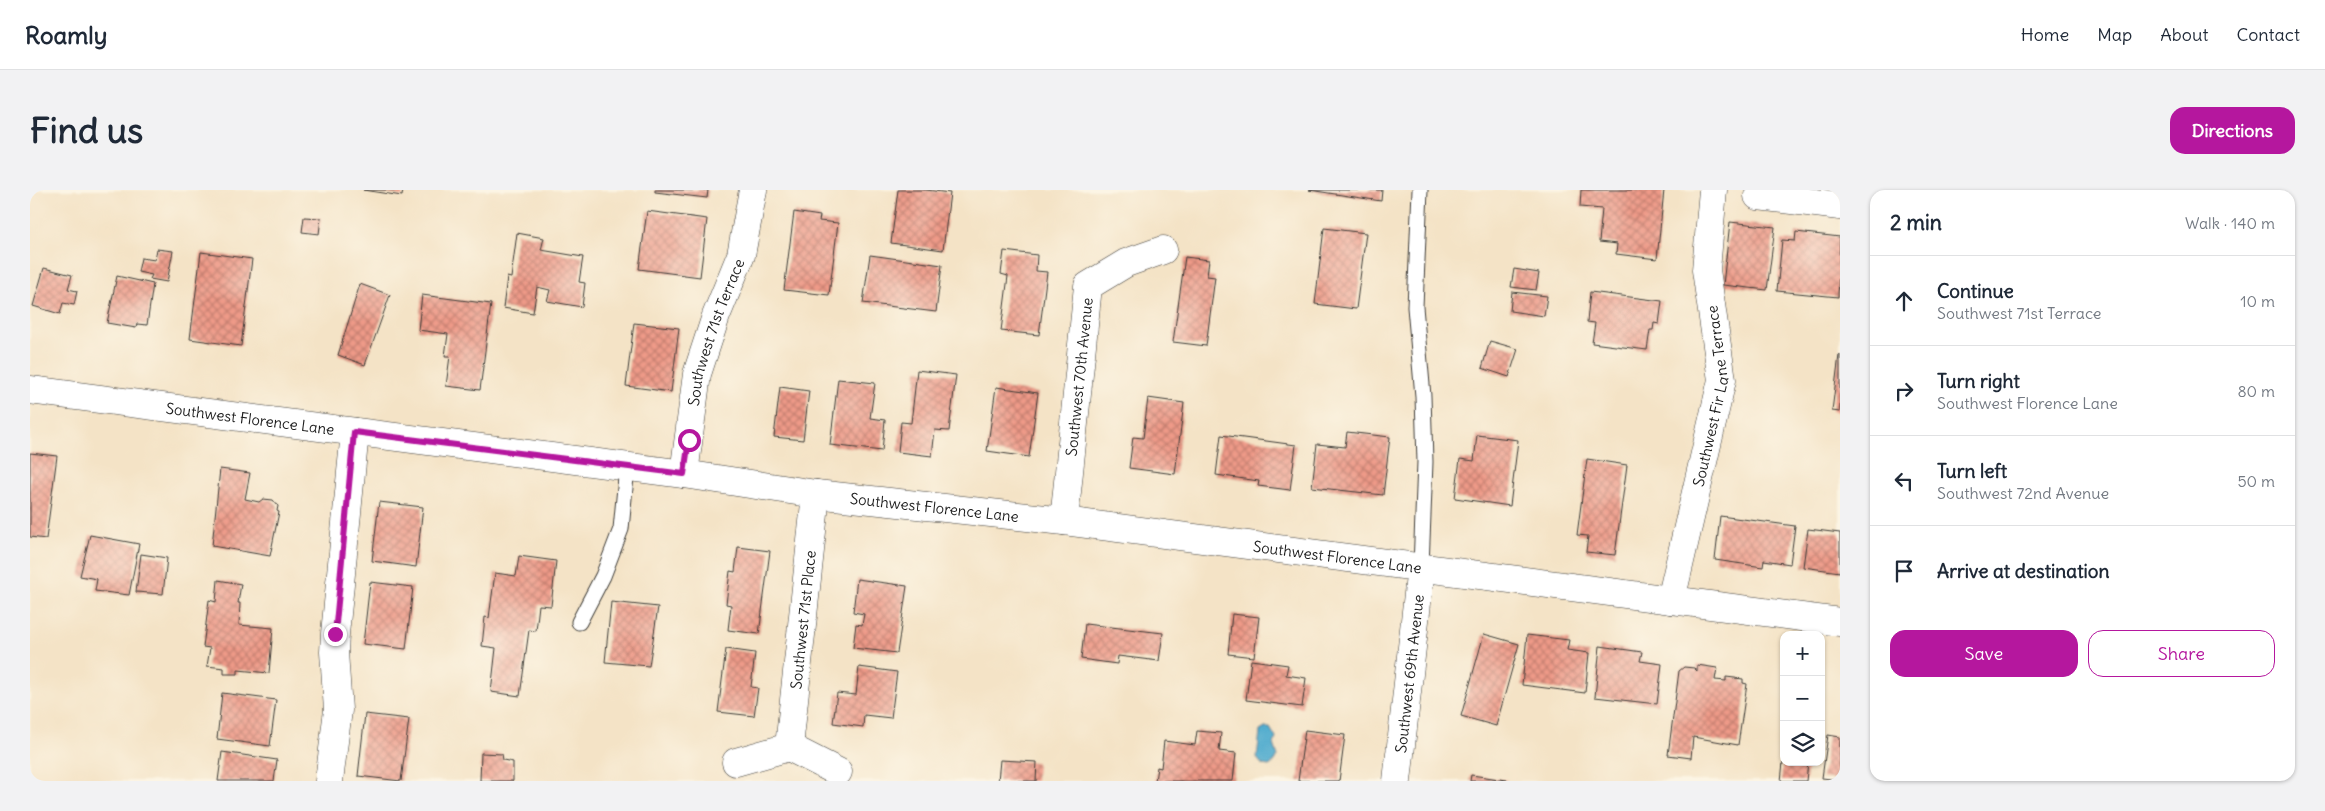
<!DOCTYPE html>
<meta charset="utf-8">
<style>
body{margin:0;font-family:Delius,sans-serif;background:#f2f2f3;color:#1f2937}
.controls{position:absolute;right:15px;bottom:15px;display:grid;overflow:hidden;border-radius:10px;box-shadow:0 1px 4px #0004}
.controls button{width:45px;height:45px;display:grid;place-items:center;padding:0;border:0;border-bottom:1px solid #e0e1e3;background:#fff;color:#1f2937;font:25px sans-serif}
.stop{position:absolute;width:15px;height:15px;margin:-11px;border:4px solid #b5179e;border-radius:50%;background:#fff}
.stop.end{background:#b5179e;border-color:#fff;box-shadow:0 1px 5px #0008}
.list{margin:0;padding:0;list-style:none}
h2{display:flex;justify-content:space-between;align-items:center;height:65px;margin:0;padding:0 20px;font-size:21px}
h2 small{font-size:16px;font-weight:400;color:#747a83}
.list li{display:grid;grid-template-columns:32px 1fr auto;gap:15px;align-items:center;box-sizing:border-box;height:90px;padding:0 20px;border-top:1px solid #e0e1e3}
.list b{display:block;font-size:19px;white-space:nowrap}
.list p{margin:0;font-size:16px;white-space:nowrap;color:#747a83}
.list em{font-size:16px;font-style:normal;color:#747a83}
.actions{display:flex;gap:10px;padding:15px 20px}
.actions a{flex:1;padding:11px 0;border:1px solid #b5179e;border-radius:15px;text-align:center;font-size:18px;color:#b5179e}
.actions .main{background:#b5179e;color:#fff}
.icon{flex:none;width:28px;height:28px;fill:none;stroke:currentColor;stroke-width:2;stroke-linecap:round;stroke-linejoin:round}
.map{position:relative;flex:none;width:1810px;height:591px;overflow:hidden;border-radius:15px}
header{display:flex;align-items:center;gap:30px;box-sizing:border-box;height:70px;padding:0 25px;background:#fff;border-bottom:1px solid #e0e1e3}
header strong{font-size:24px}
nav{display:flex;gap:28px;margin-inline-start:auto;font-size:18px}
.intro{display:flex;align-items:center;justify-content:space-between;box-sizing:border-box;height:120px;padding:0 30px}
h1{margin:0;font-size:35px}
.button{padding:12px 22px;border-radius:15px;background:#b5179e;color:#fff;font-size:18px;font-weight:700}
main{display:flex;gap:30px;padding:0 30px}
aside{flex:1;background:#fff;border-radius:15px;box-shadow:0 1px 4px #0004}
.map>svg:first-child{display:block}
</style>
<header>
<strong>Roamly</strong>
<nav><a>Home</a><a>Map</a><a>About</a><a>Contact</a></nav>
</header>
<div class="intro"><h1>Find us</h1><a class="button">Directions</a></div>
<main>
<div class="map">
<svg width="1810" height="591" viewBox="0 0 1810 591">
<defs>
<pattern id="building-cross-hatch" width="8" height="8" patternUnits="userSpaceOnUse" patternTransform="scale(1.25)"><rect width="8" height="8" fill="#ee9a88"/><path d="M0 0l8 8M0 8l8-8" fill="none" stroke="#c07d6e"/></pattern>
</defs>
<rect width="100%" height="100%" fill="#fcf5e5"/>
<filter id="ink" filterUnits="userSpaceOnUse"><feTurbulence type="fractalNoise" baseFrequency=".02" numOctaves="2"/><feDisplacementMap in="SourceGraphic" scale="10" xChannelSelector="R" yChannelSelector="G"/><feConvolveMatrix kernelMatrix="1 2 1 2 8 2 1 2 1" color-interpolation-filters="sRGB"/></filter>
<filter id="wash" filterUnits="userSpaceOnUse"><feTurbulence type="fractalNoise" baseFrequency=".0096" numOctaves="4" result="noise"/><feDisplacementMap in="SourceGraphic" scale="20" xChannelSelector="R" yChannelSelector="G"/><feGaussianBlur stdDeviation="1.12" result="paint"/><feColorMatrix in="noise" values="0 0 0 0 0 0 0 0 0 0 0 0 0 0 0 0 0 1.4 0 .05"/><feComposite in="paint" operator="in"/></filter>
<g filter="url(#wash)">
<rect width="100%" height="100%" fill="#f4e3c6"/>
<path fill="#50abce" stroke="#366475" d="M1235 538H1240L1246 548 1244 554 1248 566 1245 572 1239 576 1232 575 1227 568 1230 541Z"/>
<g id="blocks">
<g fill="url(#building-cross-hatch)">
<path d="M333 0H373L372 6Z"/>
<path d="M625 0H678L677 8 625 2Z"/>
<path d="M868 0H896L920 3 913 60 861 53Z"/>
<path d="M1279 0H1352L1351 11Z"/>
<path d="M1551 0H1634L1627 69 1586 64 1587 54 1569 52 1572 19 1550 17Z"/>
<path d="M617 21 677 29 670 87 609 79Z"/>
<path d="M764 22 790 26 789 31 808 33 799 105 754 100Z"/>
<path d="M274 27 291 28 289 44 272 42Z"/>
<path d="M1700 32 1745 37 1737 100 1693 95Z"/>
<path d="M1294 38 1336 43 1326 119 1285 114Z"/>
<path d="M1766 42 1810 47 1808 107 1747 101 1752 50 1765 51Z"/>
<path d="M487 43 514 48 511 60 553 67 549 92 555 93 552 117 517 111 520 100 507 97 503 123 473 118 477 87 481 88Z"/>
<path d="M127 59 143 61 137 92 120 89 122 85 108 82 111 68 125 70Z"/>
<path d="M974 61 1007 65 1006 81 1017 82 1009 145 971 141 978 86 971 84Z"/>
<path d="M171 62 222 69 211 156 160 149Z"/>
<path d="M840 65 912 75 906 122 833 113Z"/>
<path d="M1155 67 1179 70 1177 86 1185 87 1176 156 1143 152Z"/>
<path d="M14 78 42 85 38 99 47 101 44 115 33 113 30 124 3 116Z"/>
<path d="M1484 79 1509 83 1506 100 1481 97Z"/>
<path d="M87 86 123 94 117 135 107 134 106 138 77 133Z"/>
<path d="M330 94 360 105 335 175 308 165Z"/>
<path d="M1482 102 1517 106 1514 126 1480 121Z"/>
<path d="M1560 102 1632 111 1629 134 1624 133 1623 140H1620L1617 160 1562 153 1565 133 1557 132Z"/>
<path d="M392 105 461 114 450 200 416 196 420 166H415L418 144 388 140Z"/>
<path d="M604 133 649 138 641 202 596 196Z"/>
<path d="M1460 151 1488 159 1479 187 1452 178Z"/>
<path d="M1809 165H1810V222L1802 221Z"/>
<path d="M887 180 926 185 919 241 905 240 902 266 868 262 871 232 881 233Z"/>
<path d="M808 189 845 193 840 228 855 230 852 261 800 255Z"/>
<path d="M750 197 779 201 773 250 744 247Z"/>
<path d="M966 197 1008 203 999 267 957 261Z"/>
<path d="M1118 208 1154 213 1145 284 1099 278 1103 247 1113 248Z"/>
<path d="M1317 242 1360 247 1353 305 1282 297 1287 254 1315 257Z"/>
<path d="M1191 245 1266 255 1260 300 1228 296 1229 291 1186 285Z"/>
<path d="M1447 245 1488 250 1480 316 1425 308 1430 269 1444 271Z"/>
<path d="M0 263 27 266 16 349 0 347Z"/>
<path d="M1557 269 1597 275 1585 365 1556 362 1558 346 1547 345Z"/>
<path d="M190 279 220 283 215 309 229 312 233 309 243 310 248 316 247 321 249 322 240 366 182 356Z"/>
<path d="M349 312 393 317 386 377 342 371Z"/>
<path d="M1690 326 1765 336 1760 374 1734 370 1733 377 1685 370Z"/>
<path d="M1778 339 1810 343V382L1773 377Z"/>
<path d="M60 345 109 354 99 405 65 401 67 389 50 386Z"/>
<path d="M708 357 740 361 729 444 698 440 701 415 696 414 700 381 705 382Z"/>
<path d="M111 364 137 368 133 404 106 402Z"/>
<path d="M489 366 526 371 521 416 509 415 506 441 499 440 490 506 461 502 466 458 452 456 455 427 459 428 465 383 486 386Z"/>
<path d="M827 389 877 396 867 463 823 458 826 434 832 435 834 424 823 422Z"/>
<path d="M188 390 211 394 208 413H210L209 435 243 438 239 483 208 480V484H194V478L177 476 180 458 173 457 179 410 186 412Z"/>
<path d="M340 392 383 397 376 459 333 454Z"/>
<path d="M581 412 628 417 619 476 575 472Z"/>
<path d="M1202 424 1229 427 1224 467 1198 464Z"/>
<path d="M1055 434 1133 443 1129 471 1088 466 1087 474 1051 469Z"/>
<path d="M1454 444 1489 454 1466 536 1431 526Z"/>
<path d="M1497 445 1539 450 1537 460 1559 463 1555 503 1492 495Z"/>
<path d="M1570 456 1612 462 1610 471 1632 474 1627 514 1565 507Z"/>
<path d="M696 459 725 463 721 497 728 498 724 526 688 522Z"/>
<path d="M1221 470 1258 475 1256 485 1276 488 1272 517 1216 510Z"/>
<path d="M1667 475 1687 478 1685 490 1696 491V487L1713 489V493L1717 494 1708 555 1663 547 1661 568 1638 565 1649 481 1654 477 1664 478 1667 481Z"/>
<path d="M829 477 867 482 861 528 834 525 833 537 803 533 807 503 826 505Z"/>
<path d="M192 503 246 510 240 556 187 549Z"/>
<path d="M335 524 379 529 371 591 328 586Z"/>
<path d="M1275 540 1315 545 1309 591H1268Z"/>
<path d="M1167 541 1191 543 1189 561 1206 563 1203 591H1125L1127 577 1131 578 1134 551 1165 555Z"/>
<path d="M1798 545 1810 547V590L1792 588Z"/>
<path d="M192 562 247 570 244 591H188Z"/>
<path d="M451 563 472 564 473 570 483 572V591H450Z"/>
<path d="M970 570 1007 572 1006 591H968Z"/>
<path d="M1753 572H1778L1776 591H1751Z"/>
<path d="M1441 585 1477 590V591H1440Z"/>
</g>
</g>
</g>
<g filter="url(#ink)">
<use href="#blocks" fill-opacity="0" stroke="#3c3a36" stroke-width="1"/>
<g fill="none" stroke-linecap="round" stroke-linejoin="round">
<g stroke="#3c3a36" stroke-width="17">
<g id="lane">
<path d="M1390 0 1385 117 1393 206 1395 272 1391 377"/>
<path d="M549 432 573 386 591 339 597 277"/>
</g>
</g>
<g stroke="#3c3a36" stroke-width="29">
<g id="street">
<path d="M1728 6 1810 16"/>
<path id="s1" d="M0 200 654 284 786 304 1034 331 1810 432"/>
<path id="s2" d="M654 284 667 184 686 126 711 65 723 0"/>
<path id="s3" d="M1034 331 1058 96 1096 73 1133 60"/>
<path id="s4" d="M1641 410 1692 190 1676 80 1683 0"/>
<path id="s5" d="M759 557 786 304"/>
<path d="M706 572 759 557 808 582"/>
<path d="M299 591 308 520 304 462 305 444 325 242"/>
<path id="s6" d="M1367 591 1391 377"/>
</g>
</g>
<use href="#lane" stroke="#fff" stroke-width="15"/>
<use href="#street" stroke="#fff" stroke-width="28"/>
</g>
</g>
<g fill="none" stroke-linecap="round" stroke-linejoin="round" filter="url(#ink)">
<path stroke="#b5179e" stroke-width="6" d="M305 444 324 242 654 284 659 250"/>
</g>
<g text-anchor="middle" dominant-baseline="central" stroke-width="4" stroke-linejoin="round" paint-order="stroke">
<g font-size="15" fill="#1c1c1c" stroke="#fcf5e5">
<text stroke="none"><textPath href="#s2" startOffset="146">Southwest 71st Terrace</textPath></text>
<text stroke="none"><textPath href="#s3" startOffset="145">Southwest 70th Avenue</textPath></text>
<text stroke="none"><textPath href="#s4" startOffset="209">Southwest Fir Lane Terrace</textPath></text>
<text stroke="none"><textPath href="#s1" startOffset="222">Southwest Florence Lane</textPath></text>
<text stroke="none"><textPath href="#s1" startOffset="912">Southwest Florence Lane</textPath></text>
<text stroke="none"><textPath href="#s1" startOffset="1318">Southwest Florence Lane</textPath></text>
<text stroke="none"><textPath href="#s5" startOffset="128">Southwest 71st Place</textPath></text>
<text stroke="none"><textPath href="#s6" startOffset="108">Southwest 69th Avenue</textPath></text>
</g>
</g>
</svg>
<div class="controls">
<button>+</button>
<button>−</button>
<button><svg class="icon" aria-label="layers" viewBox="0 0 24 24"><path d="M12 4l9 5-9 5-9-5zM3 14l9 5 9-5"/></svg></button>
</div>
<div class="stop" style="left:659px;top:250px"></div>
<div class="stop end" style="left:305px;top:444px"></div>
</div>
<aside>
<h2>2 min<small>Walk · 140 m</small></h2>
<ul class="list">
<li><svg class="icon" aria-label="ahead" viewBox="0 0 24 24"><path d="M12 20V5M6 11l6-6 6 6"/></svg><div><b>Continue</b><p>Southwest 71st Terrace</p></div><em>10 m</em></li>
<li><svg class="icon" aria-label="right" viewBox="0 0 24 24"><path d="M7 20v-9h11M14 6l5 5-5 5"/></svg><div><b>Turn right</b><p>Southwest Florence Lane</p></div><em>80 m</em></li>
<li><svg class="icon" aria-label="left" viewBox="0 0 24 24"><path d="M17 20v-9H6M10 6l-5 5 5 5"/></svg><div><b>Turn left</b><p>Southwest 72nd Avenue</p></div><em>50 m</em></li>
<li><svg class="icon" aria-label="arrive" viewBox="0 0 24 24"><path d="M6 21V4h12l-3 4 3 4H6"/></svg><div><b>Arrive at destination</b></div></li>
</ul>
<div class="actions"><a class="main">Save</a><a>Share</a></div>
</aside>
</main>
